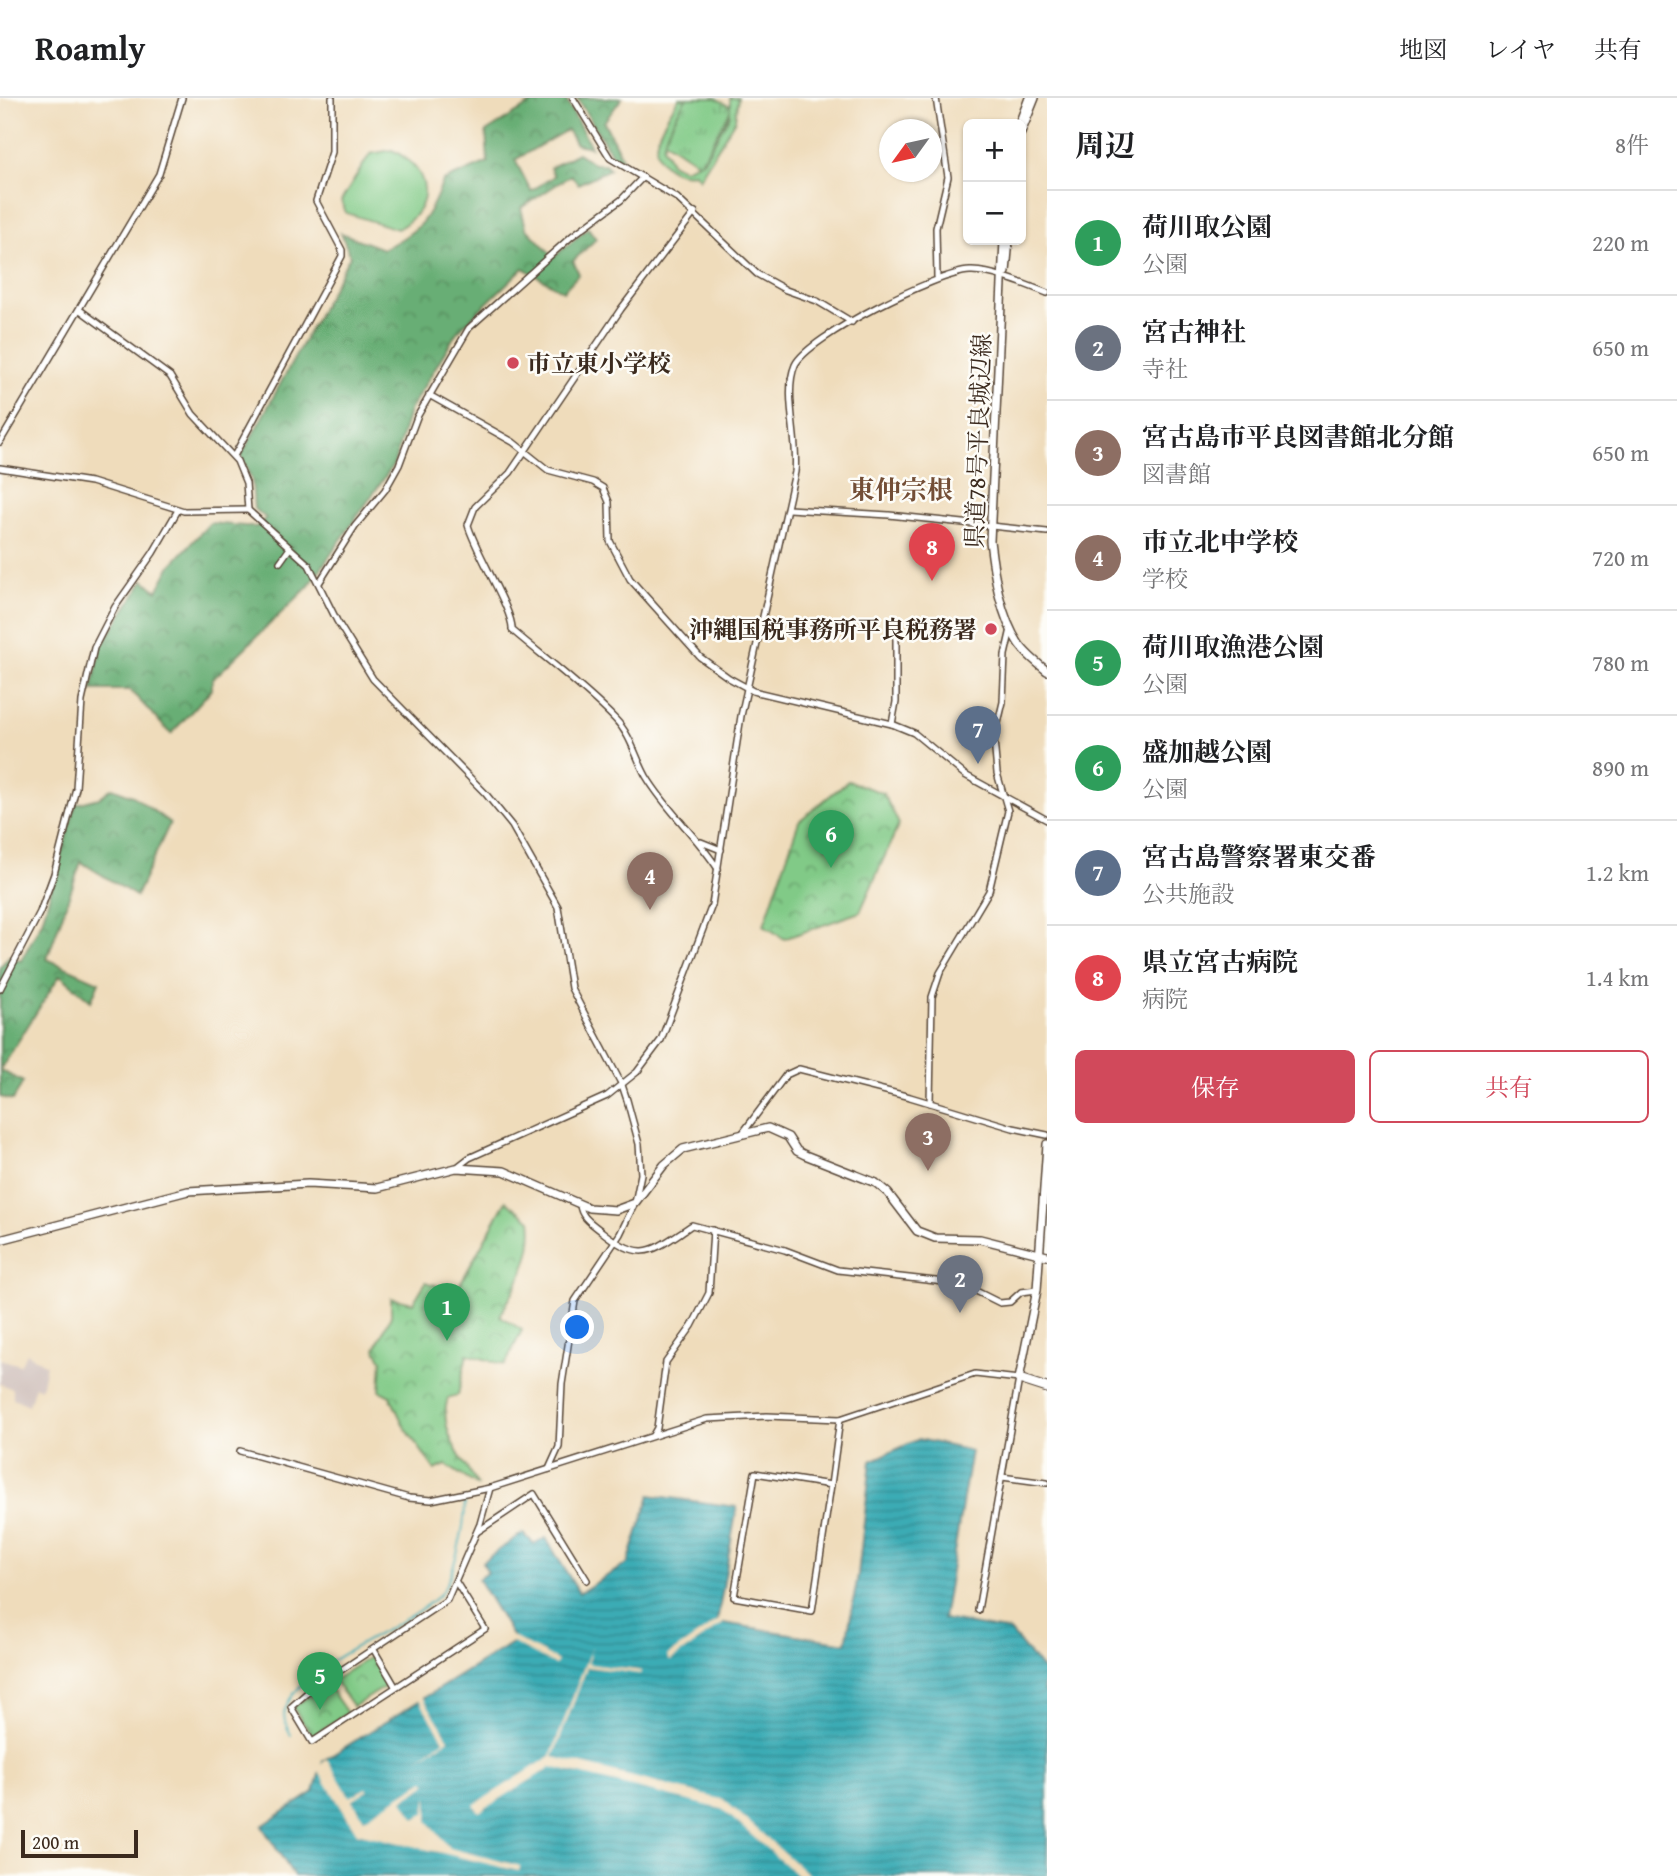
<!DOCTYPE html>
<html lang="ja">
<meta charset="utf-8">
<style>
body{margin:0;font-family:"Gentium Book Plus","Noto Serif JP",serif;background:#f2f2f2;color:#202124}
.controls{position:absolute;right:21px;top:21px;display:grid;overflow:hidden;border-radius:10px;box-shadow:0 2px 5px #0004}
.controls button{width:63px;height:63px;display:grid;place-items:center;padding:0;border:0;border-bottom:2px solid #e0e0e0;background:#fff;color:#202124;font:35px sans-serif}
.compass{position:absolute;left:879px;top:21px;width:63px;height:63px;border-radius:50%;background:#fff;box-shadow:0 2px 5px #0004;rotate:237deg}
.scale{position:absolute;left:21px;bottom:18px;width:117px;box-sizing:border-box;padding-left:7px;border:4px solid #3b2a1e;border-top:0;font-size:19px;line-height:24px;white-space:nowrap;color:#3b2a1e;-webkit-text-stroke:5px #fdfcf7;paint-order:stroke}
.you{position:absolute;left:578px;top:1230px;width:24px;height:24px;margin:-18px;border:5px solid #fff;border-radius:50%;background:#1a73e8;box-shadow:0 0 0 10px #1a73e833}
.badge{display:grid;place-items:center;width:46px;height:46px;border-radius:50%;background:#d1495b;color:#fff;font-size:23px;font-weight:700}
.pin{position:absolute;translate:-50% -58px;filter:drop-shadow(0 2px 4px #0008)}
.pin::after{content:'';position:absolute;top:37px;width:24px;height:21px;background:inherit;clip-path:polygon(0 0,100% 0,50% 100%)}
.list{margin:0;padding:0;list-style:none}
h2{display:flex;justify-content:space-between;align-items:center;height:91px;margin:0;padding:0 28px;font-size:30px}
h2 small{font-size:23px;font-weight:400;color:#757577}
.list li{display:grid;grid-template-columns:46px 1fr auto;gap:21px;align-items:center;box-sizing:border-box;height:105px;padding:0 28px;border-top:2px solid #e0e0e0}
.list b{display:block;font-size:26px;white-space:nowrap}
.list p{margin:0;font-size:23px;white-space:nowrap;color:#757577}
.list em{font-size:23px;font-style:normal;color:#757577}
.actions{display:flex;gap:14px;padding:21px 28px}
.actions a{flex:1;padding:16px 0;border:2px solid #d1495b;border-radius:10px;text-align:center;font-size:24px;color:#d1495b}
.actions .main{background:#d1495b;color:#fff}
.map{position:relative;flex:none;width:1047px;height:1778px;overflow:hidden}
header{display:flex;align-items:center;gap:42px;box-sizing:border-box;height:98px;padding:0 35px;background:#fff;border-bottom:2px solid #e0e0e0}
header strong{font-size:33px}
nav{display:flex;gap:38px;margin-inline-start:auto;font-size:24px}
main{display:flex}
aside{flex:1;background:#fff}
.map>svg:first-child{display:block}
</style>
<header>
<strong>Roamly</strong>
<nav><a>地図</a><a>レイヤ</a><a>共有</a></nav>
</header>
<main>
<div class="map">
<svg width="1047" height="1778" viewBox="0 0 1047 1778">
<defs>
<pattern id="grass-tufts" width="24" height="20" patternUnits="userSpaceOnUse" patternTransform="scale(1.75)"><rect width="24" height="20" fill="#81ca87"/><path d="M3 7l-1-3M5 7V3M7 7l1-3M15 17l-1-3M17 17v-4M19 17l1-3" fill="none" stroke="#6ba46e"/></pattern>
<pattern id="forest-crowns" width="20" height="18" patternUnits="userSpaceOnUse" patternTransform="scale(1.75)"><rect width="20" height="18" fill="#68ae74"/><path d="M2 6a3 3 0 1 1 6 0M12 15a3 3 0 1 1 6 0" fill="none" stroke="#578e5f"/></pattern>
<pattern id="park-crowns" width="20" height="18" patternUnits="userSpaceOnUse" patternTransform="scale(1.75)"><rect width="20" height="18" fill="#81ca87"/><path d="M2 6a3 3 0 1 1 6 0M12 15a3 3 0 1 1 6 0" fill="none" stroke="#6ba46e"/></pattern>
<pattern id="water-rules" width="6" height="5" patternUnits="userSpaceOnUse" patternTransform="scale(1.75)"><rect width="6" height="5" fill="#3bacb5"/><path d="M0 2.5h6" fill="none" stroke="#338c93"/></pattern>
</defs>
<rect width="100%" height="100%" fill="#fdfcf7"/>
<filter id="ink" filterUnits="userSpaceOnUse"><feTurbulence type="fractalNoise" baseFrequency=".0143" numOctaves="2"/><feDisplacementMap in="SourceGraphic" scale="14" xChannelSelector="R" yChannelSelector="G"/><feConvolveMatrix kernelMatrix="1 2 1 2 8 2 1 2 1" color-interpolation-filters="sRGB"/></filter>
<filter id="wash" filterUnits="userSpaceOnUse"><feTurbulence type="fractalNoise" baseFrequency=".00686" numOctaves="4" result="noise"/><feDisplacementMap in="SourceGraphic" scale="28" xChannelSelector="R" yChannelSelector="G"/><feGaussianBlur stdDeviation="1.57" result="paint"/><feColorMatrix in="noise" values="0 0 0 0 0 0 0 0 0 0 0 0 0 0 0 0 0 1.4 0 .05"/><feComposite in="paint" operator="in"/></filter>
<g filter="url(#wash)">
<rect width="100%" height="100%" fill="#efdcbb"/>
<path fill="#cfc0bb" d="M27 1255 46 1267 41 1291 35 1288 29 1307 13 1300V1291L0 1286V1261L20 1267Z"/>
<path fill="url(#grass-tufts)" stroke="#5e7a52" stroke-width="2" d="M686 0H716L732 10 700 66 663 42Z"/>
<g fill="url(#forest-crowns)" stroke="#526c49" stroke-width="2">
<path d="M540 0H565L591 49 576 46 567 32 515 62 531 93 554 78 550 70 578 55 594 66H605L610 71 578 86 571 77 521 110 526 130 554 159 588 130 596 141 573 163 579 176 563 193 523 170 457 234 409 313 394 366 308 489 212 582V591L171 636 130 592H92L101 549 144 482 157 493 171 467 210 425 256 429 266 420 254 411 252 383 241 358 350 158 341 135 383 151C420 133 428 122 443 83L488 64 486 34Z"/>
<path d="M577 0H622L604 24 623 62 614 60Z"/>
<path d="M112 690 133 698 170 725 136 798 81 764 47 861 99 884 91 903 60 877 0 972 23 984 13 1002 0 999V869L9 858 21 863 42 823 76 706 99 700Z"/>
</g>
<g fill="url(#park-crowns)" stroke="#5e7a52" stroke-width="2">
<path d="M848 683 883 695 899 726 860 814 784 841 764 827 799 723Z"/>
<path d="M506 1103 531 1122C536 1158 516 1188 500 1218L522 1232 505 1267 467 1256 458 1297 448 1300C437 1332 463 1362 478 1388L446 1367 435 1372 404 1328 390 1298 380 1293 382 1262 375 1251 391 1218V1200L413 1205 426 1184 441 1189 459 1188Z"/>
<path d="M370 1559 388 1587 353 1609 334 1582Z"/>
<path d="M327 1586 347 1615 312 1638 293 1609Z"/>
</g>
<g fill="#81ca87" stroke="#5e7a52" stroke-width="2">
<path d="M679 0H686L666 36 663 49 672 66 684 71 703 63 730 17V0H738L735 22 699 81 695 75C672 79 648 61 659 35 664 23 672 11 679 0Z"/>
<path d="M392 52C431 71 437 110 397 131L346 115 341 103 370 56Z"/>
</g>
<path fill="url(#water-rules)" stroke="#3b6b6a" stroke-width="2" d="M919 1341 971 1353 943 1521 1010 1533 1046 1576 1043 1593 1047 1594V1778H294L262 1728 314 1694 323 1663 515 1543 478 1481 488 1474 482 1464 523 1435 534 1446 546 1440 579 1495 628 1465 650 1397 737 1409 717 1524 846 1545 858 1477 871 1363Z"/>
<g fill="#efdcbb">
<path d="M721 1521 724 1525 670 1563 667 1558Z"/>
<path d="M511 1538 558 1563 555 1567 509 1543Z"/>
<path d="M592 1547 588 1566 642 1573 641 1576 587 1569 553 1659 724 1702 810 1778H798L722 1711 551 1669 479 1714 474 1707 551 1658Z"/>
<path d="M422 1598 449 1641 418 1661 444 1642 418 1600Z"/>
<path d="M327 1661 350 1699 366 1690 367 1692 352 1702 364 1721 425 1682 427 1686 403 1702 415 1721 425 1715 428 1698V1723L449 1750 520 1768 519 1773 357 1735 317 1670Z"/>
</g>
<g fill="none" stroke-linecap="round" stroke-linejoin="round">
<path stroke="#3bacb5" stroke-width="2" d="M291 1637C287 1629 282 1620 285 1611 303 1563 401 1533 439 1497 453 1484 468 1419 464 1401"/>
</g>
</g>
<g filter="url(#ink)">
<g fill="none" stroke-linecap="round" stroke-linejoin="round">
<g stroke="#564536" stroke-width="8">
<g id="minor">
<path d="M573 0 610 60 677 100 757 176 786 192 817 203 852 224"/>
<path d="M936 0 948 79 936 130 937 179"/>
<path d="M695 114 621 211 510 375 475 409 468 427C475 453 514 514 512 532 546 561 584 589 615 621 631 637 635 658 646 678 666 712 697 738 718 771"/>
<path d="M80 212 170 278 193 316 237 363 246 385 248 412 309 467 337 523 373 581 485 695 512 728 558 809 571 890 622 987 627 1002 639 1046 641 1076 635 1105 620 1136 575 1203 562 1286 559 1349 549 1371"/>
<path d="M429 297 513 344 548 372 593 384 603 390 609 404 610 443 630 481 700 559 729 580 753 593 892 626 914 635 965 677 1047 722"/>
<path d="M0 344 159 76 182 0"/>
<path d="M234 358 342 158V152L316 103 332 54V0"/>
<path d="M0 370 91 384 184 413 248 412"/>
<path d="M788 411 889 417 1047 434"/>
<path d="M280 464 290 450"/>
<path d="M319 485 355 428 385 392 399 367 417 319 469 230 572 138 621 102 643 79"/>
<path d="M892 626 896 604V536"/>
<path d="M701 744 721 752"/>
<path d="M0 891 40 814 54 776 76 690 82 603 94 550 115 509 153 455 178 412"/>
<path d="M930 1005 932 899 940 875 989 793 1008 713 997 675 994 642 1003 604 1005 557 1011 531"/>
<path d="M742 1036 786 977 799 971 910 999 1013 1030 1047 1037"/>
<path d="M456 1070 469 1060 607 998 637 974 661 942 712 807 741 618 795 374C799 342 783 295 795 267 808 239 938 174 970 173 991 172 1027 187 1047 195"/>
<path d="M580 1107C581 1119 591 1125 600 1132 643 1167 652 1153 692 1127L785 1152 838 1172 962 1186 1000 1205 1010 1204 1021 1194 1037 1192"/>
<path d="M653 1337 657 1330 666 1264 692 1228 709 1195 713 1132"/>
<path d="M240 1353 409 1400 431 1402 490 1390 707 1321 767 1318 840 1321 975 1276 1019 1281 978 1512"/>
<path d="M755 1375 831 1387 812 1513 734 1499Z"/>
<path d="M1002 1379 1047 1385"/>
<path d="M831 1387 840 1321"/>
<path d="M477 1434 534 1396 587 1482"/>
<path d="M456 1484 485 1531 312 1644 291 1609 308 1594 447 1502 480 1426 490 1390"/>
<path d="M374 1552 395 1588"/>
</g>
</g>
<g stroke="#564536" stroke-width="10">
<g id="major">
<path d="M1019 26 1029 0"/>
<path d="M1021 35 1035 0"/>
<path d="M1004 142 990 443C994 476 1000 518 1019 546 1026 556 1037 565 1047 573"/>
<path d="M1006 174 1009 142"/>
<path d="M0 1142 188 1093 308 1086 377 1090 456 1070 504 1073 589 1110 616 1112 635 1105 664 1067 683 1051 768 1030 788 1039 797 1053 805 1057 876 1085 888 1095 917 1133 925 1136 935 1140 980 1141 1047 1158"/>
<path d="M1019 1281 1037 1192 1047 1046"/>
</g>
</g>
<g stroke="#564536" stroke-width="11">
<path id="highway" d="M1019 1281 1047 1290"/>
</g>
<use href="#minor" stroke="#fff" stroke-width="5"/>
<use href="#major" stroke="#fff" stroke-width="7"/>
<use href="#highway" stroke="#fff" stroke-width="9"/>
</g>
</g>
<g fill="#d1495b" stroke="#fdfcf7" stroke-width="2.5">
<circle cx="513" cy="265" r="7"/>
<circle cx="991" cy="531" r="7"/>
</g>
<g text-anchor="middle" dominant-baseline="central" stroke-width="5" stroke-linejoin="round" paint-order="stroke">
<g font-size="24" font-weight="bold" fill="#3b2a1e" stroke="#fdfcf7" text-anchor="start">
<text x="527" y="265">市立東小学校</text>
<text x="977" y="531" text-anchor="end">沖縄国税事務所平良税務署</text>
</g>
<g font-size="24" fill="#3b2a1e" stroke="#fdfcf7">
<text transform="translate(978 343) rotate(-88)">県道78号平良城辺線</text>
</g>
<g font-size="26" font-weight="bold" fill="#734e36" stroke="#fdfcf7">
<text x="901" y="391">東仲宗根</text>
</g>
</g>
</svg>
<div class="controls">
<button>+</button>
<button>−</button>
</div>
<svg class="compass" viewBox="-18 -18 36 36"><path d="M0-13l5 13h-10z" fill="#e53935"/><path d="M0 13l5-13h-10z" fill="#757577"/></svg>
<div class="scale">200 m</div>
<div class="you"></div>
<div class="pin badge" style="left:447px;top:1243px;background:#2e9e5b">1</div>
<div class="pin badge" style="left:960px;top:1215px;background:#6b7280">2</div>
<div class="pin badge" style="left:928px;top:1073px;background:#8d6e63">3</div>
<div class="pin badge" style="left:650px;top:812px;background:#8d6e63">4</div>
<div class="pin badge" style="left:320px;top:1612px;background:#2e9e5b">5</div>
<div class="pin badge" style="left:831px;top:770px;background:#2e9e5b">6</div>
<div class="pin badge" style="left:978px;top:666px;background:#5c6f8a">7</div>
<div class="pin badge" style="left:932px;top:483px;background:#e0444e">8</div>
</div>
<aside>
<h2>周辺<small>8件</small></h2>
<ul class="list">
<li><span class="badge" style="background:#2e9e5b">1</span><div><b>荷川取公園</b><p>公園</p></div><em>220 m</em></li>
<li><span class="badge" style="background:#6b7280">2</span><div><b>宮古神社</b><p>寺社</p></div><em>650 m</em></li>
<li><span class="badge" style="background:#8d6e63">3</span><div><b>宮古島市平良図書館北分館</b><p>図書館</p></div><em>650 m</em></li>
<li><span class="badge" style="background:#8d6e63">4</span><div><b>市立北中学校</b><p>学校</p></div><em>720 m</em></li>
<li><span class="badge" style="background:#2e9e5b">5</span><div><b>荷川取漁港公園</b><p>公園</p></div><em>780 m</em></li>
<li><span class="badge" style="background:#2e9e5b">6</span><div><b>盛加越公園</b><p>公園</p></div><em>890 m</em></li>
<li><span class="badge" style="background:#5c6f8a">7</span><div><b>宮古島警察署東交番</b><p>公共施設</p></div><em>1.2 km</em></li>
<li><span class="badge" style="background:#e0444e">8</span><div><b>県立宮古病院</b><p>病院</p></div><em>1.4 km</em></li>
</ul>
<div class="actions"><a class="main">保存</a><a>共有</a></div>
</aside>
</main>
